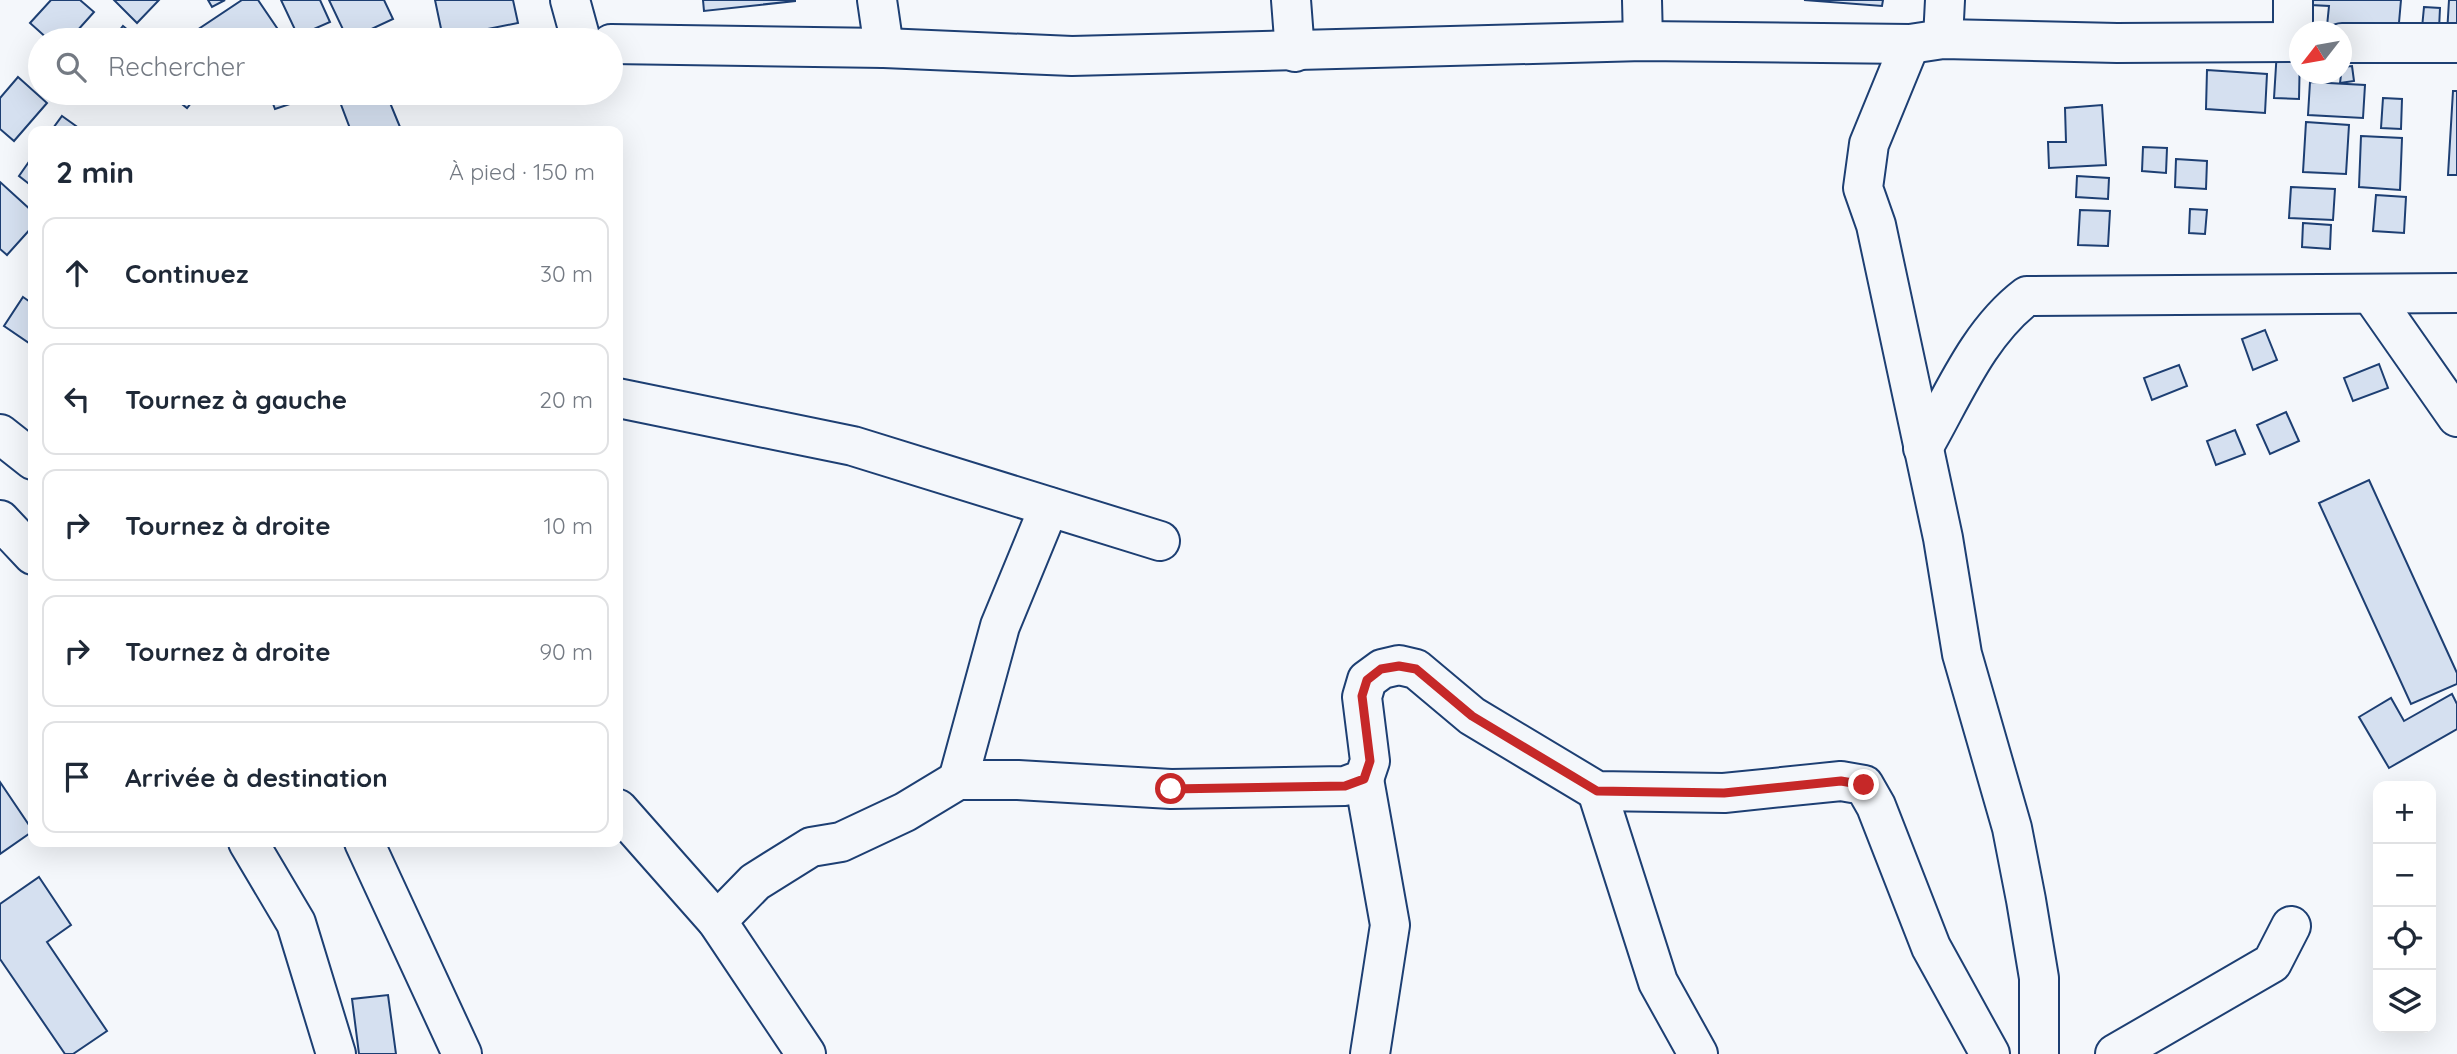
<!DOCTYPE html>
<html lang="fr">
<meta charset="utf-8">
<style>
body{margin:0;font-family:Quicksand,sans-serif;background:#f6f6f7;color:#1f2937}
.controls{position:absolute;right:21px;bottom:21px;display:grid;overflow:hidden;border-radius:14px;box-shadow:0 7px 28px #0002}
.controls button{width:63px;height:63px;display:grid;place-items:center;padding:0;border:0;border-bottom:2px solid #e0e1e3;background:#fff;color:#1f2937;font:35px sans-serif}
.compass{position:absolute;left:2289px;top:21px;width:63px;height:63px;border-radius:50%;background:#fff;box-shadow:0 7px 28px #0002;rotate:239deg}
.stop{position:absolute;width:21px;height:21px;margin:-16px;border:5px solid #c62828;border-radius:50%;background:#fff}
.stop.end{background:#c62828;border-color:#fff;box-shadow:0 2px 7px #0008}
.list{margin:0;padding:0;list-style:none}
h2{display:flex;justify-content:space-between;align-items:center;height:91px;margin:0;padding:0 28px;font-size:30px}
h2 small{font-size:23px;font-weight:400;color:#747a83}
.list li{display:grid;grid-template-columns:46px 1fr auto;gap:21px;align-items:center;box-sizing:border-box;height:112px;margin:0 14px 14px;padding:0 14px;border:2px solid #e0e1e3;border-radius:14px}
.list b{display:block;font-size:26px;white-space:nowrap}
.list em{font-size:23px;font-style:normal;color:#747a83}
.icon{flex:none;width:38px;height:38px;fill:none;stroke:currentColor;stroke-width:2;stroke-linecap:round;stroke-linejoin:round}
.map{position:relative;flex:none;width:2457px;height:1054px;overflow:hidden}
.search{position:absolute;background:#fff;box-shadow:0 7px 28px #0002;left:28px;top:28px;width:595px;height:77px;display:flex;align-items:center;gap:18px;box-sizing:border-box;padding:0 24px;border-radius:38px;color:#747a83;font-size:26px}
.panel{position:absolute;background:#fff;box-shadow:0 7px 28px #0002;left:28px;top:126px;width:595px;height:721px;border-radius:14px}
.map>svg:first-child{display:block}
</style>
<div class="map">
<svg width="2457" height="1054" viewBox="0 0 2457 1054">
<rect width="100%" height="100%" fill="#f4f7fb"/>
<g fill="#d5e0f0" stroke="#1d3f73" stroke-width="2">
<path d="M51 0H80L94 12 69 40H49L30 23Z"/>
<path d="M114 0H159L137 23Z"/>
<path d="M208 0H225L212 7Z"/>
<path d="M242 0H258L277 28 258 40H182Z"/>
<path d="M281 0H320L330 22 298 36Z"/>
<path d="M329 0H384L393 19 348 40Z"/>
<path d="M435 0H513L518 23 443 38Z"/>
<path d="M703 0H795V1L704 11Z"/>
<path d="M1804 0H1883L1882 6Z"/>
<path d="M2311 0H2401L2398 34 2327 26 2329 6 2311 5Z"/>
<path d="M2449 0H2457V34H2447Z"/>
<path d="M2424 7 2440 8 2439 29 2422 28Z"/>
<path d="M123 26 140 40H112Z"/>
<path d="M2277 50 2300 51 2299 99 2274 98Z"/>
<path d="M2352 66 2354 81 2340 83 2342 67Z"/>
<path d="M2207 70 2267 74 2265 113 2206 109Z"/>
<path d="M18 77 47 103 14 141 0 129V98Z"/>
<path d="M2310 82 2365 85 2363 118 2308 115Z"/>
<path d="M2453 91H2457V175H2448Z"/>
<path d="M168 93H199L187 108Z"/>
<path d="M269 93H316L317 95 275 109Z"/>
<path d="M340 93H386L400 127 390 131H351L337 94Z"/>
<path d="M2383 98 2402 99 2401 129 2381 128Z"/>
<path d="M2102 105 2106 165 2049 168 2048 142H2066L2065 108Z"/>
<path d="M62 116 83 131H51Z"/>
<path d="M2306 122 2349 125 2346 174 2303 172Z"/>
<path d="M2361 136 2402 138 2400 190 2359 187Z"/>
<path d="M2143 147 2167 148 2166 173 2142 171Z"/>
<path d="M33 156V187L19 176Z"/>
<path d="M2176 159 2207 161 2206 189 2175 187Z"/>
<path d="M2077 176 2109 178 2108 199 2076 197Z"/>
<path d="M0 182 33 212V226L7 255 0 249Z"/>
<path d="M2291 187 2335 189 2333 220 2289 218Z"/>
<path d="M2376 195 2406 197 2404 233 2373 231Z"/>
<path d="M2190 209 2207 210 2205 234 2189 233Z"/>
<path d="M2080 210 2110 211 2108 246 2078 245Z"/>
<path d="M2303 223 2331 225 2330 249 2302 247Z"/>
<path d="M23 297 33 304V337L29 343 4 326Z"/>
<path d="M2265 330 2277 360 2253 370 2242 339Z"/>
<path d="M2379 364 2388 388 2353 401 2344 378Z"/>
<path d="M2179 365 2187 386 2152 400 2144 378Z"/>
<path d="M2286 412 2299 441 2270 454 2257 425Z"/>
<path d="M2235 430 2245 454 2216 465 2207 441Z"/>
<path d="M2369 480 2457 673V684L2411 704 2319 503Z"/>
<path d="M2452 694 2457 704V729L2389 768 2359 717 2391 698 2404 721Z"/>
<path d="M0 782 33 831 0 854Z"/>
<path d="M39 877 71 925 47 942 107 1031 73 1054H65L0 959V904Z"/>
<path d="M388 995 396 1054H359L352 999Z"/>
</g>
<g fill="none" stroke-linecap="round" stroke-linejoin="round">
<g stroke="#1d3f73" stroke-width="42">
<g id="minor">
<path d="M570 0 581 40"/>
<path d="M877 0 884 48"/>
<path d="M1291 0 1295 52"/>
<path d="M1642 0 1643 41"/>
<path d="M2293 0V42"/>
<path d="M1943 39 1945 0"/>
<path d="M2342 43H2457"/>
<path d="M611 44 884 48 1072 56 1643 41 1910 44 1943 39 2117 43 2300 42"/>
<path d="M1910 44 1869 144 1863 188 1876 225 1943 538 1962 654 2012 828 2026 900 2039 978V1054"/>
<path d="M2371 294 2457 417"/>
<path d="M618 398 853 446 1160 541"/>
<path d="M0 434 33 460"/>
<path d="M1923 448C1953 396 1978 333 2027 296L2457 293"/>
<path d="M0 520 33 555"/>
<path d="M1364 779 1390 925 1370 1054"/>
<path d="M958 780 1000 626 1049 507"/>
<path d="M1597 791 1658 982 1698 1054"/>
<path d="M618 809 717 921 806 1054"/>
<path d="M248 842 296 923 336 1054"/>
<path d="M364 842 462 1054"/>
<path d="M717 921 755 882 811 847 841 842 905 812 958 780H1018L1171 789 1345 786 1364 779 1370 761 1362 697 1367 680 1382 669 1399 665 1416 669 1472 716 1597 791 1724 793 1841 781 1864 785 1876 806 1931 947 1990 1054"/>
<path d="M2115 1054 2272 963 2291 926"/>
</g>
</g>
<use href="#minor" stroke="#f4f7fb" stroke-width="38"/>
</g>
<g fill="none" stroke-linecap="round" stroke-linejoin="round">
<path stroke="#c62828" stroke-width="9" d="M1171 789 1345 786 1364 779 1370 761 1362 696 1367 680 1381 669 1399 666 1416 669 1472 716 1597 791 1724 793 1841 781 1864 785"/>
</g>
</svg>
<div class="controls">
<button>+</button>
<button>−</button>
<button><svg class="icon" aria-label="locate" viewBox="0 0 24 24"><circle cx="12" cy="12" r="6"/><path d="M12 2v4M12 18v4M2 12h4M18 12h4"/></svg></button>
<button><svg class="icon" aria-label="layers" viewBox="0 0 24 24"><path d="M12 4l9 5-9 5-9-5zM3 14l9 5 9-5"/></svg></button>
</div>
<svg class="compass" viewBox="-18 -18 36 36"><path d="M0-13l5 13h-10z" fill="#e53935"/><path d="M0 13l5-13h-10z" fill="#747a83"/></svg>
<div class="stop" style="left:1171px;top:789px"></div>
<div class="stop end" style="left:1864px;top:785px"></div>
<div class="search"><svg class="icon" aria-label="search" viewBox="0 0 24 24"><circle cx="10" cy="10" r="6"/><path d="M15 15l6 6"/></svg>Rechercher</div>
<section class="panel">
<h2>2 min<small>À pied · 150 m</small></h2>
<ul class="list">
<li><svg class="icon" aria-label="ahead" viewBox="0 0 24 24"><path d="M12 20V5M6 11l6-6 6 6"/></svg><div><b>Continuez</b></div><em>30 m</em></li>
<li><svg class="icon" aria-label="left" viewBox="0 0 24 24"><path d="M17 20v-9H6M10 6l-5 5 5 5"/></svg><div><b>Tournez à gauche</b></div><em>20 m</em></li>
<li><svg class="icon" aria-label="right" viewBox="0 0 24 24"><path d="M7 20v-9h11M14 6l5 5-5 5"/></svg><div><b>Tournez à droite</b></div><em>10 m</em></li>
<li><svg class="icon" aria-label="right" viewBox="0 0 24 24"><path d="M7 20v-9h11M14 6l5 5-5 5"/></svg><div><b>Tournez à droite</b></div><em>90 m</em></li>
<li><svg class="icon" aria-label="arrive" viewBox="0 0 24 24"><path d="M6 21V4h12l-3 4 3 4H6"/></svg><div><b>Arrivée à destination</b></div></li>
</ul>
</section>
</div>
